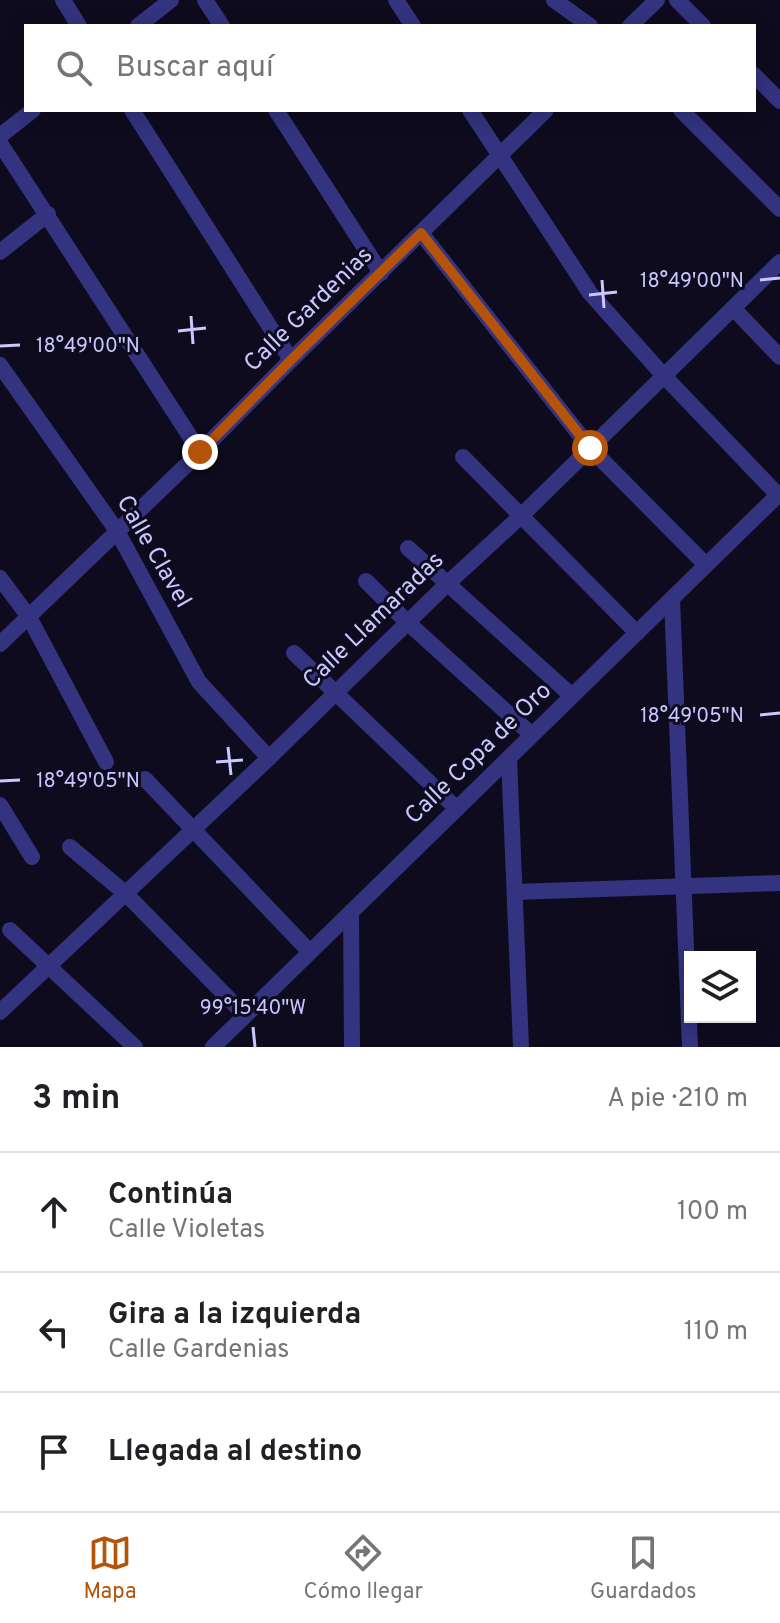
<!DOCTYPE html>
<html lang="es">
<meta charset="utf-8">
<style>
body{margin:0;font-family:Overpass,sans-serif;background:#f6f6f6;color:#202124}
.controls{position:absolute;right:24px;bottom:24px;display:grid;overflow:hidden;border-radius:0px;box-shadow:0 4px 20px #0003}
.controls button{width:72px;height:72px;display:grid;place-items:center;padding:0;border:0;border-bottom:2px solid #e0e0e0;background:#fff;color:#202124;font:40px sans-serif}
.stop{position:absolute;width:24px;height:24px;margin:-18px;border:6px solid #b45309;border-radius:50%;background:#fff}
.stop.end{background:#b45309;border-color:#fff;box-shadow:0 2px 8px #0008}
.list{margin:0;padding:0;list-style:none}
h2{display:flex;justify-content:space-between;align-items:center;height:104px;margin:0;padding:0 32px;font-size:34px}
h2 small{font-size:26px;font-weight:400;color:#757577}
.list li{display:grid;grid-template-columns:52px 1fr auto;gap:24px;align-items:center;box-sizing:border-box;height:120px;padding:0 32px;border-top:2px solid #e0e0e0}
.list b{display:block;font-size:30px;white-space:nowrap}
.list p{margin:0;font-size:26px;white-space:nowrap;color:#757577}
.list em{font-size:26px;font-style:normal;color:#757577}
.icon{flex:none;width:44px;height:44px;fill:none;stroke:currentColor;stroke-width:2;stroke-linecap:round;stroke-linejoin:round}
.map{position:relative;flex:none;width:780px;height:1047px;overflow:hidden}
.search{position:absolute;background:#fff;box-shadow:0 4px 20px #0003;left:24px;right:24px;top:24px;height:88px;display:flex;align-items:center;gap:20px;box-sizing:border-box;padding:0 28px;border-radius:0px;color:#757577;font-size:30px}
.sheet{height:464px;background:#fff}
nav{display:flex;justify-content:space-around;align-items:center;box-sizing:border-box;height:112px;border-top:2px solid #e0e0e0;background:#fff;font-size:22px;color:#757577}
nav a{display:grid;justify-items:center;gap:4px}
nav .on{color:#b45309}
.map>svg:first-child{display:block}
</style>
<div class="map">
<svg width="780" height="1047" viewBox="0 0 780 1047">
<rect width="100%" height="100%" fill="#0d0b1d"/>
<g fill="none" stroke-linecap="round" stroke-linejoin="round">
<g stroke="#33337f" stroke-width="16">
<path d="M63 0 79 26"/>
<path d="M205 0 222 26"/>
<path d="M396 0 413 26"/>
<path d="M554 0 590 26"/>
<path d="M677 0 703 26"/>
<path d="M138 26 171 0"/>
<path d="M630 26 657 0"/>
<path d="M754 75 780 101"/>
<path d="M132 110 291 360"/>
<path d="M276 110 381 273"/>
<path d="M470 110 590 293 664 376 778 495"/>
<path d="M681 110 780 209"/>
<path d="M0 136 33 110"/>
<path d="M0 143 200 452"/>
<path d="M421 233 590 448 706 565"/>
<path d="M0 252 48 214"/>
<path d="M733 308 780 357"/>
<path d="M0 365 117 531 199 682 269 758"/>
<path d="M463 457 637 633"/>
<path d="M408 548 572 696"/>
<path d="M0 578 29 617 106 762"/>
<path d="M366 581 407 622 532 735"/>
<path d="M672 599 690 1047"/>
<path d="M0 644 200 452 291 360 546 110"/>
<path d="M294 653 457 809"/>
<path d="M509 758 521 1047"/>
<path d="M145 779 310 952"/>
<path d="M0 805 32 857"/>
<path d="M70 847 125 893 245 1015"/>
<path d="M515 892 780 883"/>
<path d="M351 912 352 1047"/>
<path d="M10 930 135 1047"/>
<path d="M0 1012 269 758 447 584 522 515 780 262"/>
<path d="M213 1047 780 493"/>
</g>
</g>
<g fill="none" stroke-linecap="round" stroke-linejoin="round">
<path stroke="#b45309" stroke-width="10" d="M200 452 291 360 421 233 590 448"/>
</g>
<path fill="none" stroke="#cbc7ff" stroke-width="3" d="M602 280 604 308M760 280 780 278M589 295 617 292M191 316 193 344M178 331 206 328M0 346 20 345M760 715 780 713M228 747 231 775M216 762 243 760M0 781 20 780M253 1027 255 1047"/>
<g text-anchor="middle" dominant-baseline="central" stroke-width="6" stroke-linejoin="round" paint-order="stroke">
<g font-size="24" fill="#cbc7ff" stroke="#0d0b1d">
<text transform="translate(309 310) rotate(-44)">Calle Gardenias</text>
<text transform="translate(153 552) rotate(60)">Calle Clavel</text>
<text transform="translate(374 621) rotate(-44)">Calle Llamaradas</text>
<text transform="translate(479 754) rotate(-44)">Calle Copa de Oro</text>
</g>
</g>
<g font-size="20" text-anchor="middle" fill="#cbc7ff" stroke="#0d0b1d" stroke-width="6" stroke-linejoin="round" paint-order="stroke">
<text x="692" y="287">18°49'00"N</text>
<text x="88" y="352">18°49'00"N</text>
<text x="692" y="722">18°49'05"N</text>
<text x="88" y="787">18°49'05"N</text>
<text x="253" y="1014">99°15'40"W</text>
</g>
</svg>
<div class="controls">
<button><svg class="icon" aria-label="layers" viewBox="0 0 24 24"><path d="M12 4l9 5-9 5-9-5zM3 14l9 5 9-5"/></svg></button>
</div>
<div class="stop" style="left:590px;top:448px"></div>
<div class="stop end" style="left:200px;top:452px"></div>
<div class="search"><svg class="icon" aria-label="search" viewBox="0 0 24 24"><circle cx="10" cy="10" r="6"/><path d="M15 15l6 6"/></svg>Buscar aquí</div>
</div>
<section class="sheet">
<h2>3 min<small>A pie · 210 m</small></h2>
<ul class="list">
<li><svg class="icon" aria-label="ahead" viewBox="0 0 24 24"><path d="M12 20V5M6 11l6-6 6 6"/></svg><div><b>Continúa</b><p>Calle Violetas</p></div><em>100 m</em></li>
<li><svg class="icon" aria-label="left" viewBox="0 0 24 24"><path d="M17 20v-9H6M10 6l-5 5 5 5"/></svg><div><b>Gira a la izquierda</b><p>Calle Gardenias</p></div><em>110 m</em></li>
<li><svg class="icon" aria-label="arrive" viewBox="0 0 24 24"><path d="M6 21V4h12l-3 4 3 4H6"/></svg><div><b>Llegada al destino</b></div></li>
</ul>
</section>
<nav>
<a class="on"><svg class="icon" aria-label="map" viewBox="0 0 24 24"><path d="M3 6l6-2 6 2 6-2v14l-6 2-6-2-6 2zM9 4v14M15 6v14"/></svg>Mapa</a>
<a><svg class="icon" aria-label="directions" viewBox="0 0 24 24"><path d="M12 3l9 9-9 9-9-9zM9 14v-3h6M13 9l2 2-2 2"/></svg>Cómo llegar</a>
<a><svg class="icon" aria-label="saved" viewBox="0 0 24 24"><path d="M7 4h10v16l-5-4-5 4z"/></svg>Guardados</a>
</nav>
